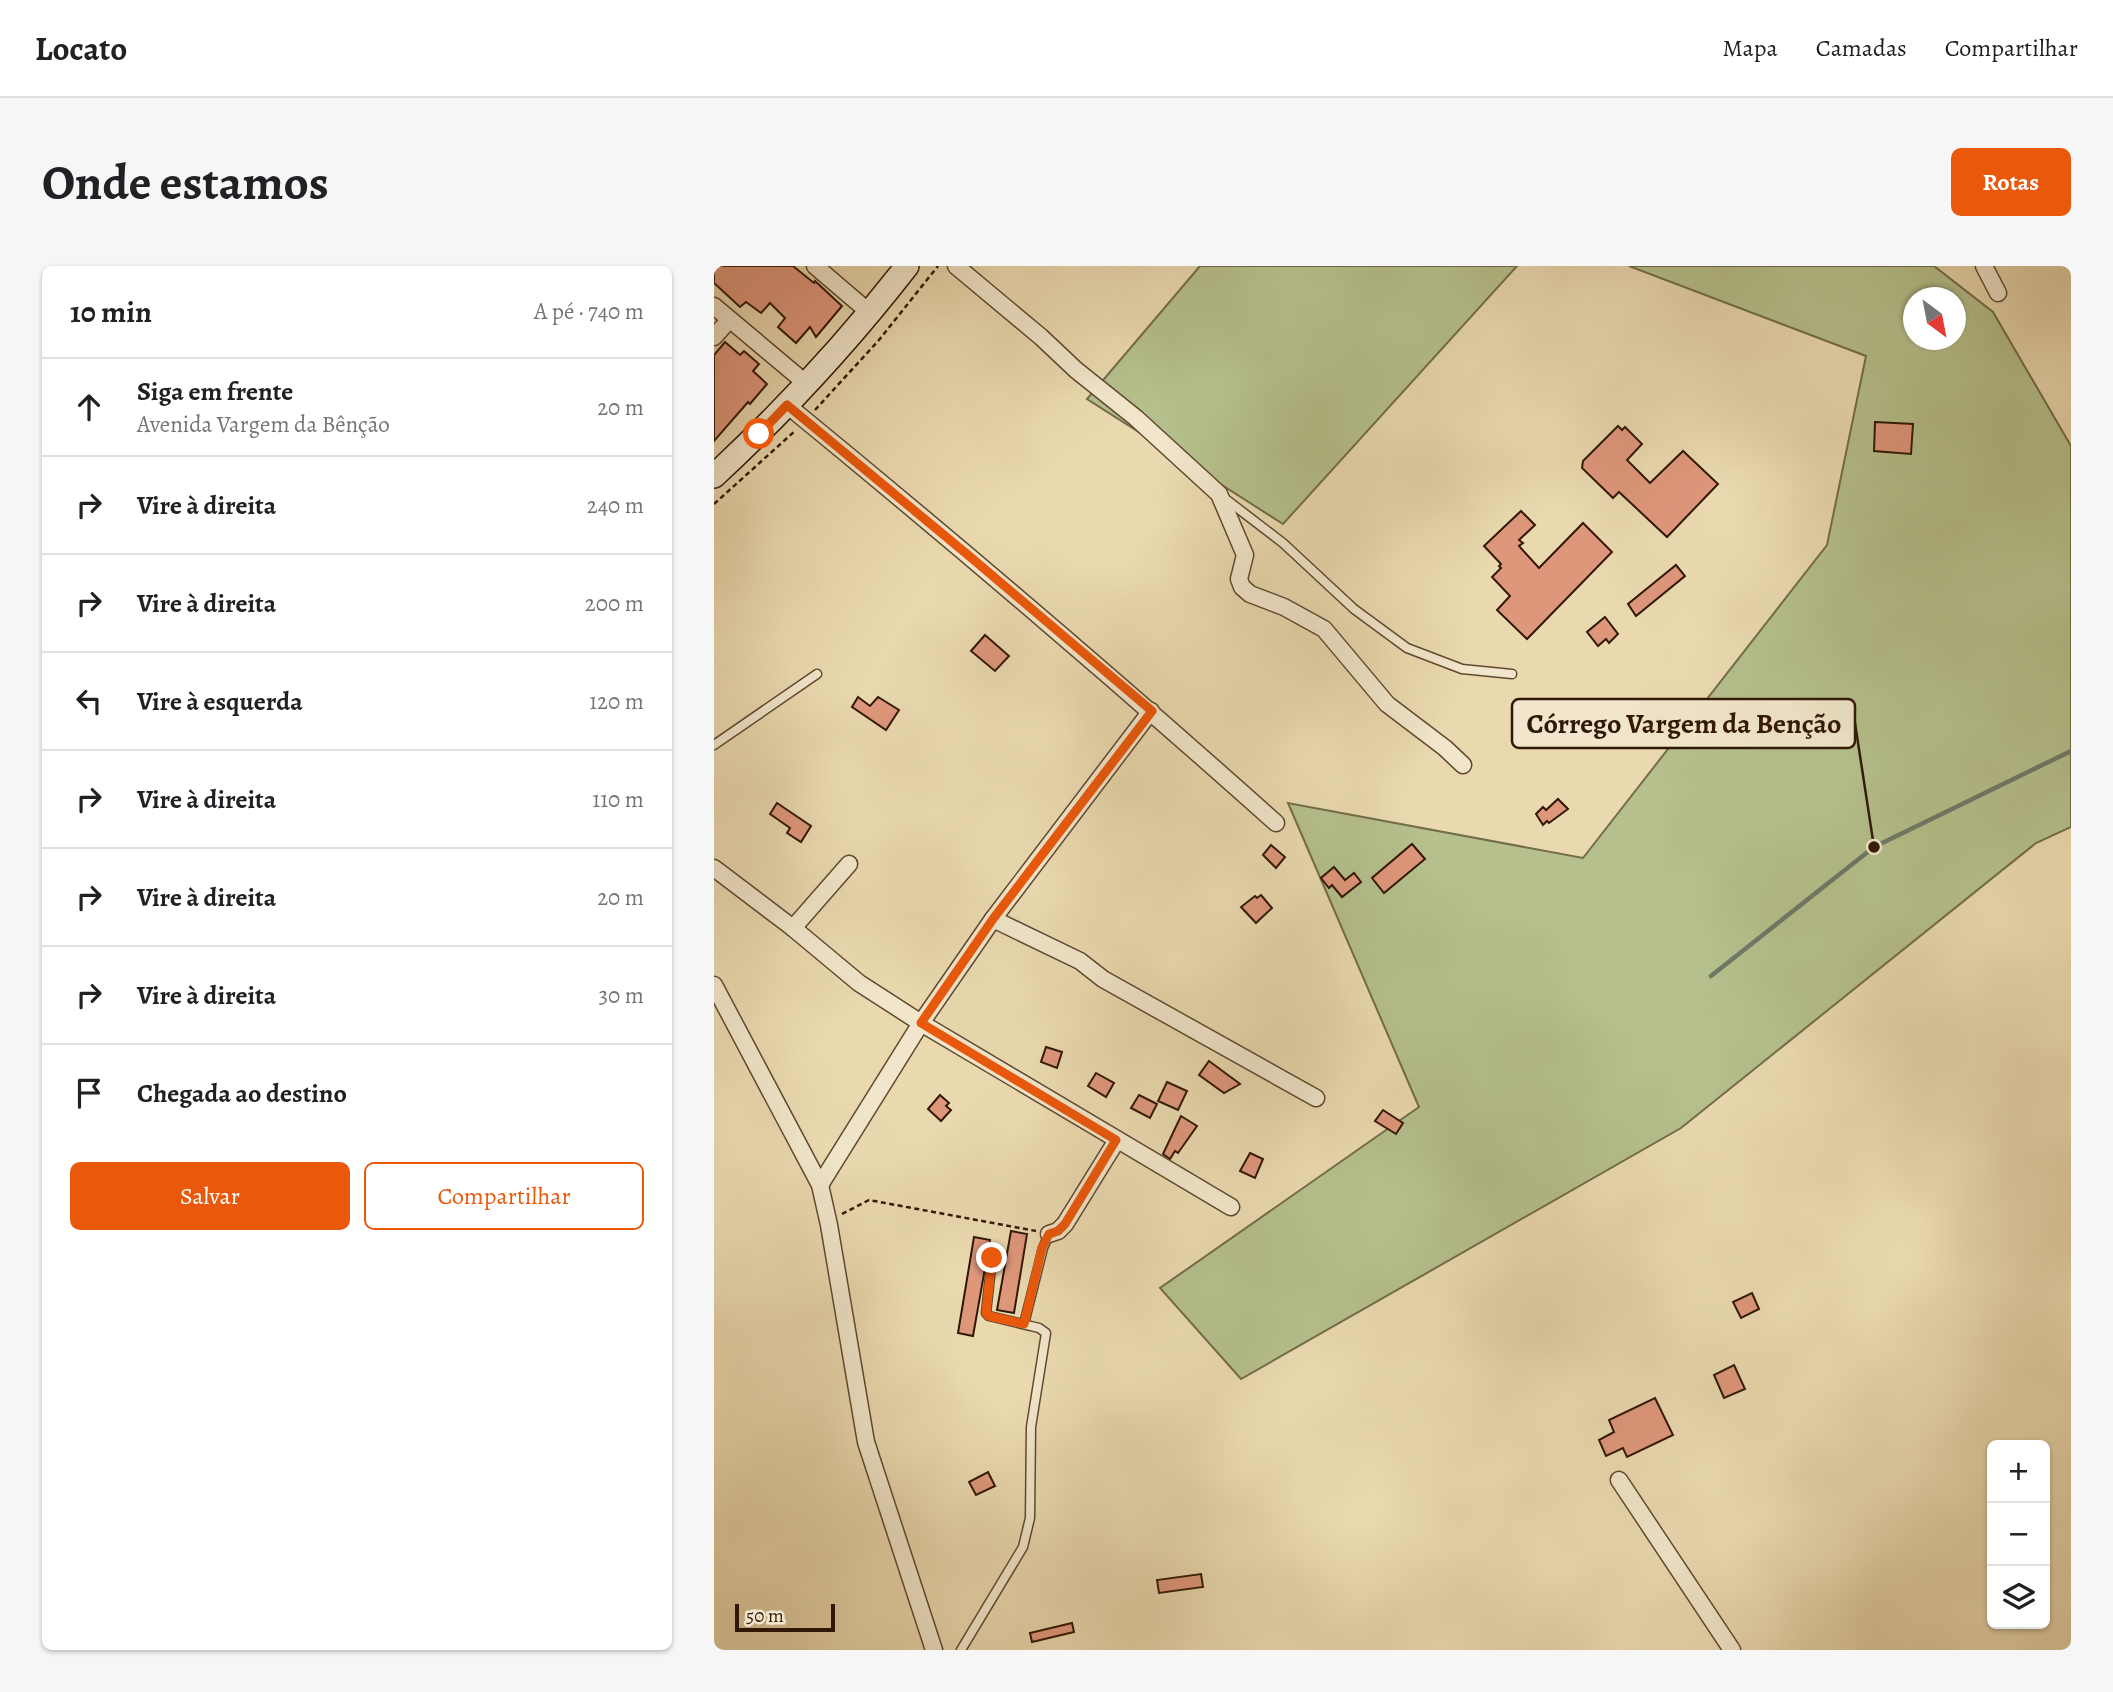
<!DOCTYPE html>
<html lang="pt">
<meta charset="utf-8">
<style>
body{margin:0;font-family:Alegreya,serif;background:#f6f6f6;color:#202124}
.controls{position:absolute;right:21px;bottom:21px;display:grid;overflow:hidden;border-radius:10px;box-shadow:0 2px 5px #0004}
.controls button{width:63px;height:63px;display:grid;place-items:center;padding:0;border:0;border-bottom:2px solid #e0e0e0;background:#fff;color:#202124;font:35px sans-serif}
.compass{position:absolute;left:1189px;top:21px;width:63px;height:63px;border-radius:50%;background:#fff;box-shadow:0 2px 5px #0004;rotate:148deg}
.scale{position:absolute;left:21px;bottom:18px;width:100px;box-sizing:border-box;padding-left:7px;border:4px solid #311806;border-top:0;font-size:19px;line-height:24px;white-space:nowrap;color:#311806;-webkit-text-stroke:5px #f1e6cb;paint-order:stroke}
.stop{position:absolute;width:21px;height:21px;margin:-16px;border:5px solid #ea580c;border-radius:50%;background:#fff}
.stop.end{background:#ea580c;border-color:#fff;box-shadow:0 2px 7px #0008}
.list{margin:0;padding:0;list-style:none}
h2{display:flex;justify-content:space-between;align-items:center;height:91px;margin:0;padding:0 28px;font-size:30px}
h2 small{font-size:23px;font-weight:400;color:#757577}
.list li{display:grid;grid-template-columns:46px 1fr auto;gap:21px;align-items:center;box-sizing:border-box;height:98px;padding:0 28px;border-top:2px solid #e0e0e0}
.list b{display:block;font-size:26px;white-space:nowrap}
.list p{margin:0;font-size:23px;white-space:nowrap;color:#757577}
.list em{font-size:23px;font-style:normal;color:#757577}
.actions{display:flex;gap:14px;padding:21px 28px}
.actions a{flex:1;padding:16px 0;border:2px solid #ea580c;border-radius:10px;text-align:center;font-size:24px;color:#ea580c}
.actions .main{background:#ea580c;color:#fff}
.icon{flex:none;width:38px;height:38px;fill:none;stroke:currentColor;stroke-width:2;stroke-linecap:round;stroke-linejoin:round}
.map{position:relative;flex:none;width:1357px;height:1384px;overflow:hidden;border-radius:10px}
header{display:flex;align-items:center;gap:42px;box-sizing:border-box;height:98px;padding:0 35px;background:#fff;border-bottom:2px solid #e0e0e0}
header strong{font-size:33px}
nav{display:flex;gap:38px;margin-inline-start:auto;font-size:24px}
.intro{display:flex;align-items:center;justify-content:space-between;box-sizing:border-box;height:168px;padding:0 42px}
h1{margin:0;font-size:49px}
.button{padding:18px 32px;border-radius:10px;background:#ea580c;color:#fff;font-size:24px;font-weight:700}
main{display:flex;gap:42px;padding:0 42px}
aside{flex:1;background:#fff;border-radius:10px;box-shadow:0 2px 5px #0004}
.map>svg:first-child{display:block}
</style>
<header>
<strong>Locato</strong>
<nav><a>Mapa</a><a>Camadas</a><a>Compartilhar</a></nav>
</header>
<div class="intro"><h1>Onde estamos</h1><a class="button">Rotas</a></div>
<main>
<aside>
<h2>10 min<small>A pé · 740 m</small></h2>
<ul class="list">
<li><svg class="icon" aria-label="ahead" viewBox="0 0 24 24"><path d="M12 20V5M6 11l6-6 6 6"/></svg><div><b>Siga em frente</b><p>Avenida Vargem da Bênção</p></div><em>20 m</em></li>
<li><svg class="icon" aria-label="right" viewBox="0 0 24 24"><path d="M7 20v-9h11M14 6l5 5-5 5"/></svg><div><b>Vire à direita</b></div><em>240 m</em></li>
<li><svg class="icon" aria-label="right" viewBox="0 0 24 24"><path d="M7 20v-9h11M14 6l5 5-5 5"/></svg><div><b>Vire à direita</b></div><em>200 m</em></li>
<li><svg class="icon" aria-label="left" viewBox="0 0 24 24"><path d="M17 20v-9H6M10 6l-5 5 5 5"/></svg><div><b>Vire à esquerda</b></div><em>120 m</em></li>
<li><svg class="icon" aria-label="right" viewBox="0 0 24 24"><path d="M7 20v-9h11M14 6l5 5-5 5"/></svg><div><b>Vire à direita</b></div><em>110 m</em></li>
<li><svg class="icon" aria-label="right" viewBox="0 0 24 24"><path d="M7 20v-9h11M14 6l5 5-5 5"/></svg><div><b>Vire à direita</b></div><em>20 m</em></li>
<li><svg class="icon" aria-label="right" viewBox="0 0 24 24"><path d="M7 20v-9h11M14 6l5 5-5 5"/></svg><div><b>Vire à direita</b></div><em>30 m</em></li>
<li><svg class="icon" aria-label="arrive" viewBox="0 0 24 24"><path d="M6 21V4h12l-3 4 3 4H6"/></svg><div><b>Chegada ao destino</b></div></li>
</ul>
<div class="actions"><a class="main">Salvar</a><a>Compartilhar</a></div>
</aside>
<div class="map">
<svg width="1357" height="1384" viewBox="0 0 1357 1384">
<rect width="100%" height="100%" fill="#ead9af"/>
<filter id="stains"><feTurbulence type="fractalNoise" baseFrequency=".00286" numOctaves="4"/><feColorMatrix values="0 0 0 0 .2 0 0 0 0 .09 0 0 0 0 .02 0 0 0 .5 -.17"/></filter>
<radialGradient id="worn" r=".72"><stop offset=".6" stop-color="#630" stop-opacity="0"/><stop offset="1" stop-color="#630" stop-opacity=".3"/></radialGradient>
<g fill="#b5c08c" stroke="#736c49" stroke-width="2" fill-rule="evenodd">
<path d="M486 0H803L569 258 373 133Z"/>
<path d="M915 0H1220L1279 46 1357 180V561L1322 577 967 862 527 1113 446 1022 705 841 574 537 869 592 1113 279 1152 90ZM1199 32H1241V74H1199Z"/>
</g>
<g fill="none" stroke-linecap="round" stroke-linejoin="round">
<path stroke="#6f7968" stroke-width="4.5" d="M997 710 1160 581 1357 485"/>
</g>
<g fill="#df977c" stroke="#311806" stroke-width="2">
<path d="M0 0H79L100 17 101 15 128 40 102 71 96 61 82 77 64 61 71 52 56 37 47 47 32 36 26 41 12 28 0 17Z"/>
<path d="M11 76 26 89 30 85 45 98 39 105 53 118 36 138 34 136 0 175V89Z"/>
<path d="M1161 156 1199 158 1197 188 1160 185Z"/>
<path d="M904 160 908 164 911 161 928 178 913 194 936 217 969 185 1004 218 953 271 905 226 899 232 868 202 869 195Z"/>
<path d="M807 245 821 259 805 274 809 277 805 280 825 302 869 257 898 286 813 373 783 344 796 330 778 311 787 302 785 300 787 298 770 280Z"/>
<path d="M962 299 971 310 922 350 914 338Z"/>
<path d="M891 351 904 368 895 377 892 373 884 380 873 366Z"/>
<path d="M271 369 295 390 281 405 257 385Z"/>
<path d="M144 431 156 440 164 431 185 444 172 464 138 441Z"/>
<path d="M844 533 854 543 835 557 833 555 829 559 822 548 829 541 832 544Z"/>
<path d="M63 537 97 560 87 576 73 567 76 562 56 548Z"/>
<path d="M698 578 711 593 670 627 658 612Z"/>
<path d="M557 579 571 591 562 602 549 589Z"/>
<path d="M620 601 631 614 640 607 647 616 628 631 618 619 615 622 607 612Z"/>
<path d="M547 629 558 642 542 657 527 641 541 630 543 632Z"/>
<path d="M332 781 348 786 343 802 327 796Z"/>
<path d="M495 795 526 818 510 827 485 809Z"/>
<path d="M382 807 400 817 392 831 374 820Z"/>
<path d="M453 816 473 825 464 844 444 835Z"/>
<path d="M226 829 235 837 232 840 237 844 227 855 214 843Z"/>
<path d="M425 829 443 838 436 852 417 842Z"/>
<path d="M669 844 689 857 682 868 661 855Z"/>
<path d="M467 850 483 860 464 887 461 885 456 893 449 888Z"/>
<path d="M536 887 549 893 541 912 526 905Z"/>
<path d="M297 965 313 968 300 1047 283 1044Z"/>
<path d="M260 971 276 974 259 1070 244 1067Z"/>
<path d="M1038 1027 1045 1043 1027 1052 1019 1036Z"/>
<path d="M1020 1099 1031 1123 1010 1132 1000 1109Z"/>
<path d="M941 1132 959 1169 913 1191 909 1182 892 1190 885 1174 900 1166 895 1154Z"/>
<path d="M274 1206 281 1220 262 1229 255 1216Z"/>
<path d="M487 1308 489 1321 445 1327 443 1314Z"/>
<path d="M358 1357 360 1366 318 1376 316 1367Z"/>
</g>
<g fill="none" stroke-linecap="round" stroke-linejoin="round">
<g stroke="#5f4830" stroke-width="11">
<g id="lane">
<path d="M509 231 569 277 640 343 693 382 748 403 798 408"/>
<path d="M0 479 103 408"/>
<path d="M310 1058 329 982 335 968"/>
<path d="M247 1384 309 1281 316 1252 317 1161 332 1067 325 1062 275 1050 272 1047 278 992"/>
</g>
</g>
<g stroke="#5f4830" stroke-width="19">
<g id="street">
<path d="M101 0 156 47"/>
<path d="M242 0 327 71 362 104 422 152 505 228 531 289 525 313 528 321 536 328 570 341 610 363 673 438 731 482 749 499"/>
<path d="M1270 0 1284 27"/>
<path d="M0 40 94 119"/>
<path d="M0 71 15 54"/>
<path d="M73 139C239 275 402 414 562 557"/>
<path d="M0 602 79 662 145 717 207 757 517 941"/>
<path d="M279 653 366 695 389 713 602 832"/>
<path d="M79 662 135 598"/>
<path d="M0 719 106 919 115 959 152 1176 220 1384"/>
<path d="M106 919 207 757 279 653 437 445"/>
<path d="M335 968 344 965 351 958 403 874"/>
<path d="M905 1214 1018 1384"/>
</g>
</g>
<g stroke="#311806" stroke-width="26">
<path id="secondary" d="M0 210C70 145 134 76 193 0"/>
</g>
<g stroke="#311806" stroke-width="2.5" stroke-dasharray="5 3.5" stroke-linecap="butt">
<path d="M101 144 165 74 224 0"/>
<path d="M0 238 82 164"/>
<path d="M128 948 155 934 322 965"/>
</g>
<use href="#lane" stroke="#f1e6cb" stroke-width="8"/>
<use href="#street" stroke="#f1e6cb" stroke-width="16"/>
<use href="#secondary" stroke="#f1e6cb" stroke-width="23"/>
</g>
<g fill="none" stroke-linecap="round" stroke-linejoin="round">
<path stroke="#ea580c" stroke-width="9" d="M45 168 73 139 254 289 438 445 279 653 207 757 402 874 351 958 344 965 335 968 328 982 310 1058 275 1050 272 1047 278 992"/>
</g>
<path fill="none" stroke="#311806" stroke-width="2.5" d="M1160 581L1141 457"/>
<circle fill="#311806" stroke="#f1e6cb" stroke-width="2.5" cx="1160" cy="581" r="7"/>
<rect fill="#f1e6cb" stroke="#311806" stroke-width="2.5" x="798" y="433" width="343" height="49" rx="7"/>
<g font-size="28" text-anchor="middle" font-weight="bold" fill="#311806">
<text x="970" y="467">Córrego Vargem da Benção</text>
</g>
<rect width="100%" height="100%" filter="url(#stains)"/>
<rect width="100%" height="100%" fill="url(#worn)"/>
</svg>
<div class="controls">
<button>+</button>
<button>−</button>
<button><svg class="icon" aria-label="layers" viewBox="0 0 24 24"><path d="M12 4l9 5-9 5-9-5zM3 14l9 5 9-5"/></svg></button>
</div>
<svg class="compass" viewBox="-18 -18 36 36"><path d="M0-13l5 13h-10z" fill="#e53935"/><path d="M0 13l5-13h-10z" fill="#757577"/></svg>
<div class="scale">50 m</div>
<div class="stop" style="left:45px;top:168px"></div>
<div class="stop end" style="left:278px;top:992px"></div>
</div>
</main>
